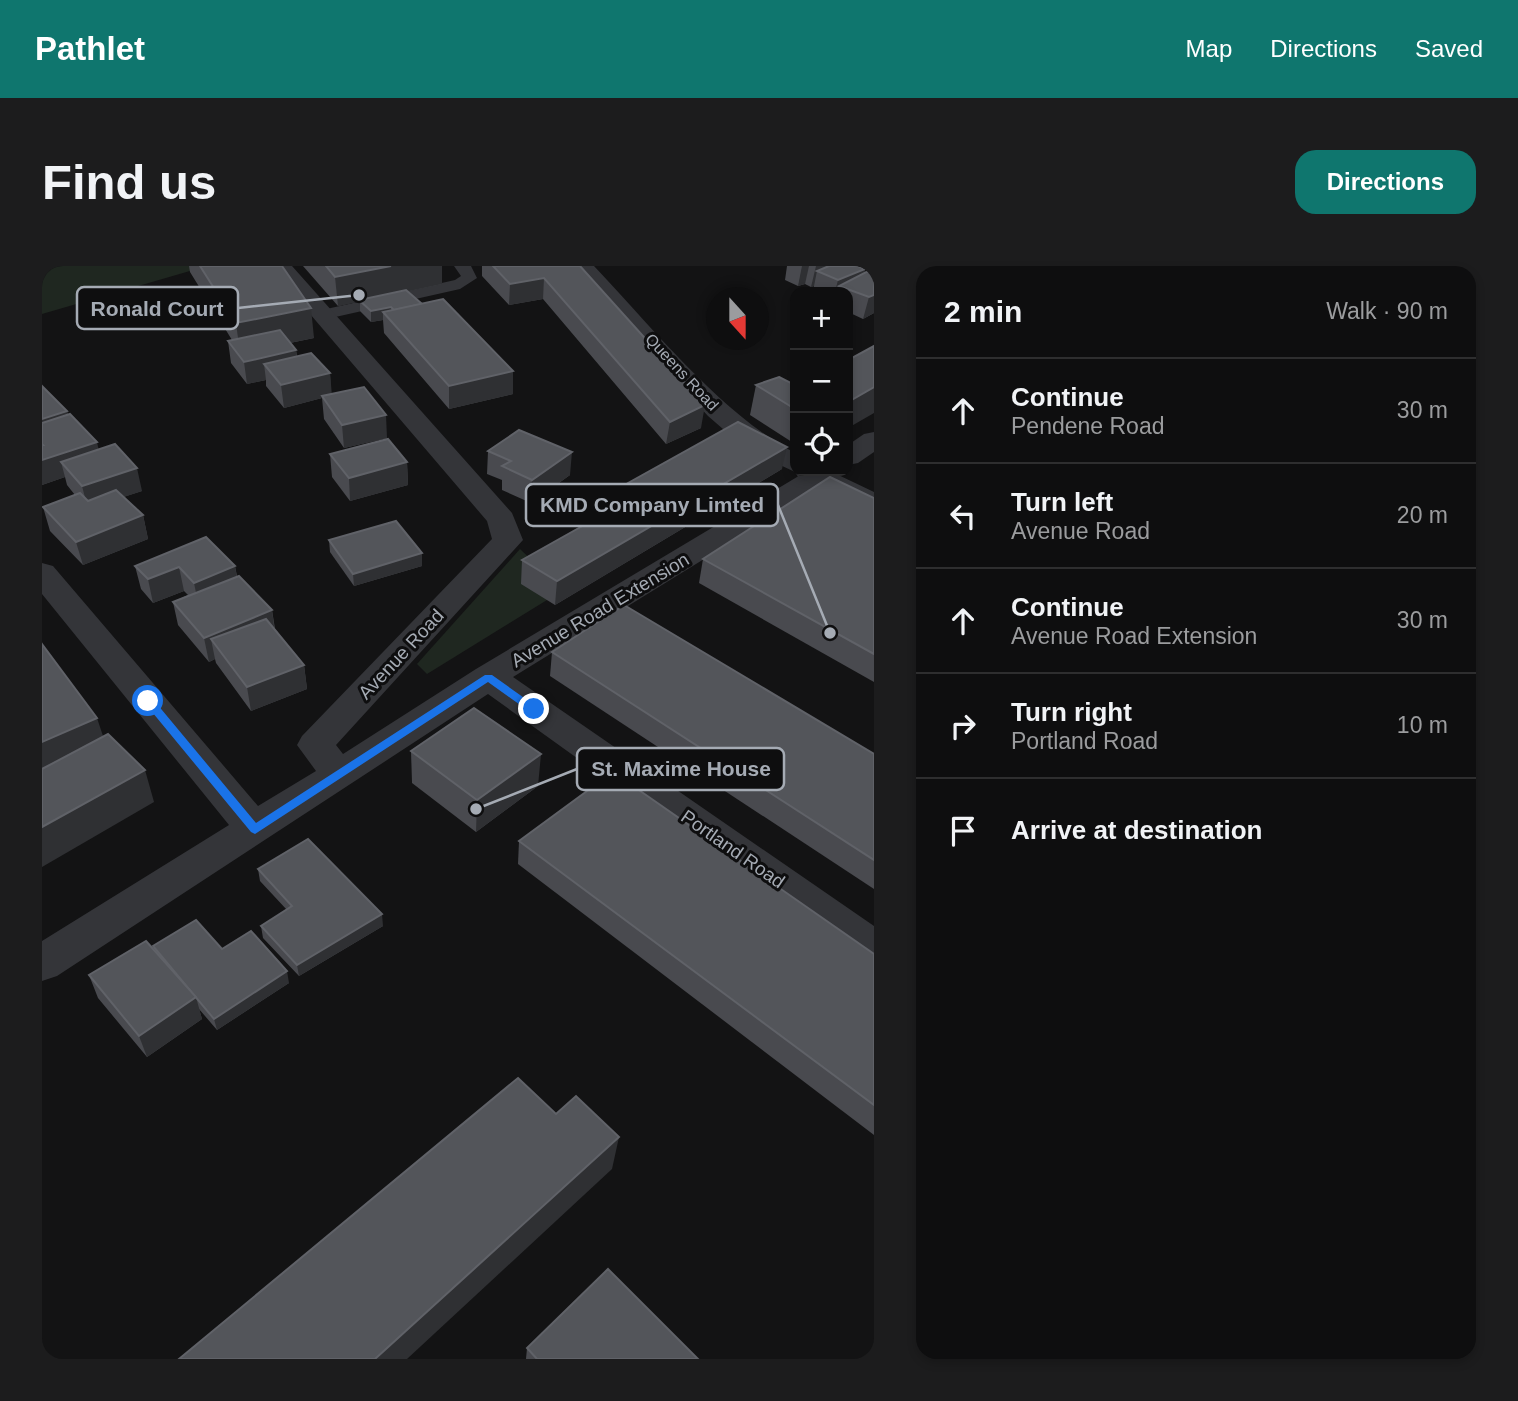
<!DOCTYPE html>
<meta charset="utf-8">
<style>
body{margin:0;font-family:Helvetica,sans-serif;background:#1c1c1d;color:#f1f3f6}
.controls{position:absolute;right:21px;top:21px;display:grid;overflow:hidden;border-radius:14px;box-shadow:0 4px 10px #0003}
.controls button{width:63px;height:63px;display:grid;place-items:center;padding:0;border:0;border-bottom:2px solid #2e2e2f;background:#0e0e0f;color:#f1f3f6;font:35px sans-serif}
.compass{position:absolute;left:664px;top:21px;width:63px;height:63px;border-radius:50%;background:#0e0e0f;box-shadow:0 4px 10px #0003;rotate:159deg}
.stop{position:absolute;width:21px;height:21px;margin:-16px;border:5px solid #1a73e8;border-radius:50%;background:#fff}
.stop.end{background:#1a73e8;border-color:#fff;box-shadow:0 2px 7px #0008}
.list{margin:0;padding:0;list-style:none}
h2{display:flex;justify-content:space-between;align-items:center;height:91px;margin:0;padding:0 28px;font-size:30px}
h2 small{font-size:23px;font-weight:400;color:#9b9c9e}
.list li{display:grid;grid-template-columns:46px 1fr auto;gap:21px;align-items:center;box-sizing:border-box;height:105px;padding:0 28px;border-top:2px solid #2e2e2f}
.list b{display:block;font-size:26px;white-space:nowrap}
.list p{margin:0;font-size:23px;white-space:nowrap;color:#9b9c9e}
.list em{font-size:23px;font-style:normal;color:#9b9c9e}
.icon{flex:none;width:38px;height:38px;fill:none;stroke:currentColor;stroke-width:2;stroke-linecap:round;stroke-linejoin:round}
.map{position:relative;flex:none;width:832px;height:1093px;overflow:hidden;border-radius:21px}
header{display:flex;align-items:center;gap:42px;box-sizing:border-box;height:98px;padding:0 35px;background:#0f766e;color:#fff}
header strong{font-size:33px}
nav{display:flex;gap:38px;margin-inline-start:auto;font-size:24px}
.intro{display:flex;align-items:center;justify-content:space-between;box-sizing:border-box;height:168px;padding:0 42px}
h1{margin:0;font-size:49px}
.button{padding:18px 32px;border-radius:21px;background:#0f766e;color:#fff;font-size:24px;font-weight:700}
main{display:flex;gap:42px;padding:0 42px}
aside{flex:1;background:#0e0e0f;border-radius:21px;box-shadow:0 4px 10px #0003}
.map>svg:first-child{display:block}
</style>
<header>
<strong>Pathlet</strong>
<nav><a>Map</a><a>Directions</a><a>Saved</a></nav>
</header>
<div class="intro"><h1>Find us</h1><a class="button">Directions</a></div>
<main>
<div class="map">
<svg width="832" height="1093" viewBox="0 0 832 1093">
<rect width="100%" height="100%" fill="#131314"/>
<g fill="#1f2720">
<path d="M0 0H165L0 48Z"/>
<path d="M478 283 501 305 505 334 385 408 375 398Z"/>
</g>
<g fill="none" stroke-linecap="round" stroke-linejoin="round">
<path fill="#343539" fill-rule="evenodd" d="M412 0H429L435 12 418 23 280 54 272 49 280 44 413 14 419 10Z"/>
<g fill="#343539" fill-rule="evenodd">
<path d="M227 0H250L470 247 481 274 294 479 301 488 434 403 765 205H799L795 211 471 411 832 660V700L817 695 446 428 15 710 0 715V675L187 559 0 328V297L11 300 216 540 274 505 255 479 260 470 450 273 445 255Z"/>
<path d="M832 166V186L816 197 806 199V179L822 168Z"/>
</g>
<path fill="#343539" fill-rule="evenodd" d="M528 0H552C611 62 678 147 753 187V205H788L832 226V246L756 211 753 206 704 183 666 150Z"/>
</g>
<g fill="#494a4f">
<path d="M147 0H240L272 72 248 77 254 84 255 90 288 107 289 128 345 172 302 182 282 153 280 132 242 142 224 120V114L205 118 189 97 186 75 190 74 148 6Z"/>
<path d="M261 0H400V18L366 25 471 128 407 143 342 67 341 54 329 56 318 45V35L296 40Z"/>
<path d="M440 0H538L659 162 624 178 501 33 467 39 440 10Z"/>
<path d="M745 0H816L823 3 822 7 832 47 821 53 806 46V26H770L772 20 769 21 763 18 756 20 743 14Z"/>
<path d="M714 119H753V178L708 149Z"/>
<path d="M0 120 25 145 26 149 57 184 100 225 81 231 101 249 106 273 41 299 8 265 1 241 33 229 25 219 23 211 0 219Z"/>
<path d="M446 185 528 209 489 237 460 224V214L445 208Z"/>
<path d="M288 188 365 196 366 219 308 235 290 211Z"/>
<path d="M740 203 513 339 479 318 480 294 550 255 552 236Z"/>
<path d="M832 232V416L657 317 661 293Z"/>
<path d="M287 274 380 287V300L312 320 288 286Z"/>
<path d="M93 300H193L195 310 230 344 233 363 262 399 265 423 209 445 174 397 173 393 167 396 136 359 131 336 146 329 142 325 111 337 99 323Z"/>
<path d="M510 386 832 488V623L508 410Z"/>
<path d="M369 485 496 520 434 566 370 517Z"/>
<path d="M477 575 832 688V869L476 598Z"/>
<path d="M216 603 341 660 257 710 221 672 219 660 245 644 218 615Z"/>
<path d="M111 680 180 683 247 717 175 764 157 743 160 753 105 791 56 732 47 709 113 685Z"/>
<path d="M485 1082 656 1093H484Z"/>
</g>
<g fill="#2f3033">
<path d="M349 0H400V18L296 40 293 11Z"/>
<path d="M760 0H767L763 18 756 20Z"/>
<path d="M774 0H800L775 5 772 20 769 21Z"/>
<path d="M823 3 818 24 797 20 795 26H793L796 14Z"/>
<path d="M502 12 501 33 467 39 468 18Z"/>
<path d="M832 29V47L821 53 827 31Z"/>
<path d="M349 41 350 52 341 46V54L329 56V45Z"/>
<path d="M269 42 272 72 198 87 194 57Z"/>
<path d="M254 84 257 106 222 98 224 114 205 118 202 96Z"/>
<path d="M471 105V128L407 143V120Z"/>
<path d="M288 107 290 130H280V132L242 142 239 119Z"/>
<path d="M832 121V147L806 162V136Z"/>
<path d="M663 139 659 162 624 178 628 156Z"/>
<path d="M25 145 31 168 0 178V153Z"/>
<path d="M344 149 345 172 302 182 300 159Z"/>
<path d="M55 176 60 199 19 196 23 211 0 219V194Z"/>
<path d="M745 181 740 203 513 339 515 315Z"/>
<path d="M530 186 528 209 489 237 490 214Z"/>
<path d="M365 196 366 219 308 235 307 212Z"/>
<path d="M95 202 100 225 46 243 40 220Z"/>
<path d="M101 249 106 273 41 299 34 276Z"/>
<path d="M380 287V300L312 320 311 308Z"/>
<path d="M193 300 197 324 157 341 152 317Z"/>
<path d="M137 301 142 325 111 337 106 313Z"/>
<path d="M230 344 233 368 169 373 173 393 167 396 162 372Z"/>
<path d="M262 399 265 423 209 445 205 421Z"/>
<path d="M55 452 63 476 0 504V476Z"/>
<path d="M499 488 496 520 434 566 435 534Z"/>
<path d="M103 504 112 536 0 601V561Z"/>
<path d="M340 648 341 660 257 710 255 699Z"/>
<path d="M245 705 247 717 175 764 172 753Z"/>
<path d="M154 731 160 753 105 791 97 770Z"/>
<path d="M577 871 570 903 365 1093H333Z"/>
</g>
<g fill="#53555a" stroke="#606268" stroke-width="2">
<path d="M158 0H240L269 42 194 57Z"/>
<path d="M284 0H349L293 11Z"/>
<path d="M451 0H538L663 139 628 156 502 12 468 18Z"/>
<path d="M787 0H816L823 3 796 14 775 5Z"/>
<path d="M830 3 832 4V29L827 31 797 20Z"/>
<path d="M364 24 380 38 352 44 349 41 329 45 317 34Z"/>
<path d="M401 33 471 105 407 120 341 46Z"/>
<path d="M238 64 254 84 202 96 186 75Z"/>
<path d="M832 80V121L806 136V94Z"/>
<path d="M269 87 288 107 239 119 222 98Z"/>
<path d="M737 111 753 119V143L714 119Z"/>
<path d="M0 120 25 145 0 153Z"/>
<path d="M322 121 344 149 300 159 280 130Z"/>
<path d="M28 148 55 176 0 194V179H1L0 178V157Z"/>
<path d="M696 156 745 181 515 315 480 294 567 245 552 236Z"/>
<path d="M477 164 530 186 490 214 460 200 469 195 446 185Z"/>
<path d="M346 173 365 196 307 212 288 188Z"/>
<path d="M73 178 95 202 40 220 19 196Z"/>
<path d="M788 211 832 232V388L661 293Z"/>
<path d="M74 224 101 249 34 276 1 241 38 227 46 235Z"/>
<path d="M354 255 380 287 311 308 287 274Z"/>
<path d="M164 271 193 300 152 317 137 301 106 313 93 300Z"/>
<path d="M197 310 230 344 162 372 131 336Z"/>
<path d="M582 339 832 488V594L510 386Z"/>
<path d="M224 353 262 399 205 421 169 373Z"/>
<path d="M0 378 55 452 0 476Z"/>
<path d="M432 442 499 488 435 534 369 485Z"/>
<path d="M66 468 103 504 0 561V503Z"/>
<path d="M571 506 832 688V839L477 575Z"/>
<path d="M266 573 340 648 255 699 219 660 250 640 216 603Z"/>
<path d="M154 654 180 683 209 665 245 705 172 753 111 680Z"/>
<path d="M104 675 154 731 97 770 47 709Z"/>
<path d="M476 812 514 848 534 830 577 871 333 1093H137Z"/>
<path d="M566 1003 656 1093H495L485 1082Z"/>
</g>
<path fill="#1a73e8" d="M443 409H450L495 441V446H488L446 416 213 568 209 566 101 435 110 432 214 557Z"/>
<g text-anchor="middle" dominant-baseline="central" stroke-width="6" stroke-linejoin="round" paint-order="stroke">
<g font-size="16" fill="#a5abb4" stroke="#0e0e0f">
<text transform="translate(640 106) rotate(47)">Queens Road</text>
</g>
<g font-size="19" fill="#a5abb4" stroke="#0e0e0f">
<text transform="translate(558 344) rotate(-31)">Avenue Road Extension</text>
<text transform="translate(359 388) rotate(-47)">Avenue Road</text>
<text transform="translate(691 583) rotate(35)">Portland Road</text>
</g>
</g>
<path fill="none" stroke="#a5abb4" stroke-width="2.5" d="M317 29L196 42M788 367L736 239M434 543L535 503"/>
<g fill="#a5abb4" stroke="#0e0e0f" stroke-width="2.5">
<circle cx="317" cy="29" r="7"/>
<circle cx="788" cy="367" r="7"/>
<circle cx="434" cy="543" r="7"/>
</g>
<g fill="#0e0e0f" stroke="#a5abb4" stroke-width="2.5">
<rect x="35" y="21" width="161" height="42" rx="7"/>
<rect x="484" y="218" width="252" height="42" rx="7"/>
<rect x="535" y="482" width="207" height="42" rx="7"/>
</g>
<g font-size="21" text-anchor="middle" font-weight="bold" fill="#a5abb4">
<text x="115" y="50">Ronald Court</text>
<text x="610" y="246">KMD Company Limted</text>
<text x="639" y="510">St. Maxime House</text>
</g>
</svg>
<div class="controls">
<button>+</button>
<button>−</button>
<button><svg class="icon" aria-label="locate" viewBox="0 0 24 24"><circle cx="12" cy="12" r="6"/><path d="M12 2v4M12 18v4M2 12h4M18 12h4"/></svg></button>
</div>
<svg class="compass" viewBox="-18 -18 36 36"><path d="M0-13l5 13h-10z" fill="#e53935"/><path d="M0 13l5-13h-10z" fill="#9b9c9e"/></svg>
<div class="stop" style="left:106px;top:435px"></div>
<div class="stop end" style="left:492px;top:443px"></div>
</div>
<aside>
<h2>2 min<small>Walk · 90 m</small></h2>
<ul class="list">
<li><svg class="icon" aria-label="ahead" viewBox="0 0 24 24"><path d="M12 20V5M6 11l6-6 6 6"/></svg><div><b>Continue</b><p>Pendene Road</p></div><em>30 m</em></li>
<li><svg class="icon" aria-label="left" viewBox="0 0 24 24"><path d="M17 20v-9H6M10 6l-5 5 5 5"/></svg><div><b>Turn left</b><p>Avenue Road</p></div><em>20 m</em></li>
<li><svg class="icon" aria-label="ahead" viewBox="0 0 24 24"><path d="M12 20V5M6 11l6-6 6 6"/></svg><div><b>Continue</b><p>Avenue Road Extension</p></div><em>30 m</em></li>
<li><svg class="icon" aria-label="right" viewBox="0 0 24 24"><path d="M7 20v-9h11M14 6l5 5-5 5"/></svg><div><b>Turn right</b><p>Portland Road</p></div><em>10 m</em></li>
<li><svg class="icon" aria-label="arrive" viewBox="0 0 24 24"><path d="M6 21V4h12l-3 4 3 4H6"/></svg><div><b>Arrive at destination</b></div></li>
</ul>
</aside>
</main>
